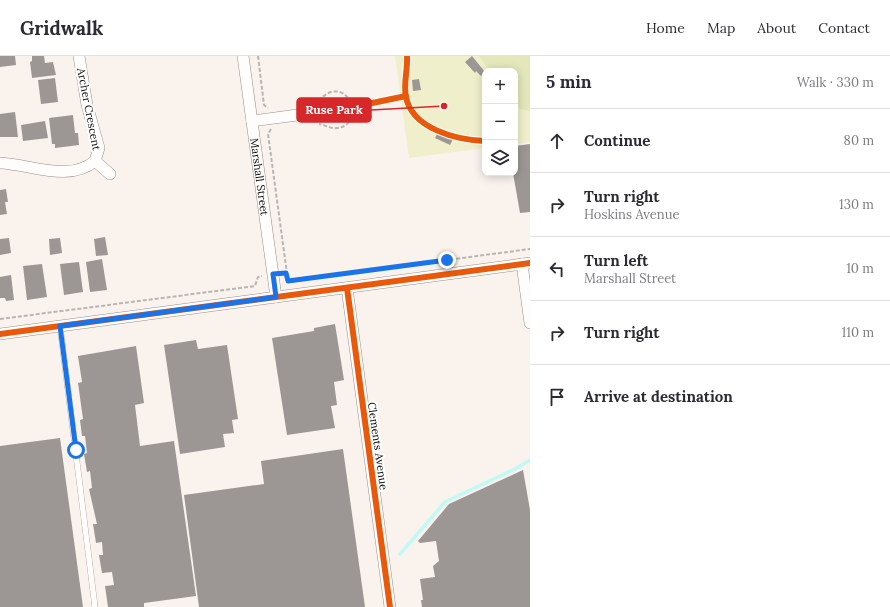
<!DOCTYPE html>
<meta charset="utf-8">
<style>
body{margin:0;font-family:Lora,serif;background:#f2f2f3;color:#2b2b33}
.controls{position:absolute;right:12px;top:12px;display:grid;overflow:hidden;border-radius:8px;box-shadow:0 2px 10px #0003}
.controls button{width:36px;height:36px;display:grid;place-items:center;padding:0;border:0;border-bottom:1px solid #e1e1e2;background:#fff;color:#2b2b33;font:20px sans-serif}
.stop{position:absolute;width:12px;height:12px;margin:-9px;border:3px solid #1a73e8;border-radius:50%;background:#fff}
.stop.end{background:#1a73e8;border-color:#fff;box-shadow:0 1px 4px #0008}
.list{margin:0;padding:0;list-style:none}
h2{display:flex;justify-content:space-between;align-items:center;height:52px;margin:0;padding:0 16px;font-size:17px}
h2 small{font-size:13px;font-weight:400;color:#7c7c81}
.list li{display:grid;grid-template-columns:26px 1fr auto;gap:12px;align-items:center;box-sizing:border-box;height:64px;padding:0 16px;border-top:1px solid #e1e1e2}
.list b{display:block;font-size:15px;white-space:nowrap}
.list p{margin:0;font-size:13px;white-space:nowrap;color:#7c7c81}
.list em{font-size:13px;font-style:normal;color:#7c7c81}
.icon{flex:none;width:22px;height:22px;fill:none;stroke:currentColor;stroke-width:2;stroke-linecap:round;stroke-linejoin:round}
.map{position:relative;flex:none;width:530px;height:551px;overflow:hidden}
header{display:flex;align-items:center;gap:24px;box-sizing:border-box;height:56px;padding:0 20px;background:#fff;border-bottom:1px solid #e1e1e2}
header strong{font-size:19px}
nav{display:flex;gap:22px;margin-inline-start:auto;font-size:14px}
main{display:flex}
aside{flex:1;background:#fff}
.map>svg:first-child{display:block}
</style>
<header>
<strong>Gridwalk</strong>
<nav><a>Home</a><a>Map</a><a>About</a><a>Contact</a></nav>
</header>
<main>
<div class="map">
<svg width="530" height="551" viewBox="0 0 530 551">
<rect width="100%" height="100%" fill="#faf3ed"/>
<path fill="#f0efcb" d="M395 0H513L530 14V86L515 88V15H485V92L409 102Z"/>
<path fill="#e3e7b9" d="M479 0H530V55L520 53 515 47V15H490Z"/>
<g fill="none" stroke-linecap="round" stroke-linejoin="round">
<path stroke="#c1f9f5" stroke-width="3.5" d="M400 498 445 446 517 412 530 404"/>
</g>
<g fill="#9c9794">
<path d="M0 0H15L16 9 0 11Z"/>
<path d="M32 0H44L45 7 53 6 56 19 32 22 30 6 32 5Z"/>
<path d="M472 0 485 16 481 20 476 15 475 17 465 6Z"/>
<path d="M55 22 58 46 41 48 38 24Z"/>
<path d="M419 23 421 34 413 35 412 24Z"/>
<path d="M15 56 18 81H0V58Z"/>
<path d="M73 59 75 77H78L79 89 55 92V88H52L49 62Z"/>
<path d="M45 65 48 82 23 85 21 69Z"/>
<path d="M438 76 453 83 450 89 435 82Z"/>
<path d="M530 88V156L520 157 513 117H515V90Z"/>
<path d="M6 133 8 146H5L7 158 0 159V134Z"/>
<path d="M105 181 108 199 96 200 94 183Z"/>
<path d="M9 182 11 197 0 199V183Z"/>
<path d="M60 182 62 197 50 199 49 183Z"/>
<path d="M102 203 107 234 90 236 86 206Z"/>
<path d="M79 206 83 236 64 239 60 208Z"/>
<path d="M42 208 47 241 27 244 23 210Z"/>
<path d="M11 219 14 244 6 245 5 242H0V221Z"/>
<path d="M335 268 344 324 334 326 337 349 331 350 335 372 287 379 272 282 314 275V272Z"/>
<path d="M196 284 198 293 227 289 238 363 232 364 234 377 223 378 225 391 180 398 164 289Z"/>
<path d="M136 290 144 347 135 349 140 390 174 385 196 540 144 547V551H108L105 530 114 529 112 516 102 517 99 499H103L102 486 96 487 93 468H97L89 433 92 432 90 415 87 416 84 398 87 397 85 380H82L80 364 83 363 78 327 82 326 78 300Z"/>
<path d="M60 382 83 551H0V390Z"/>
<path d="M343 393 365 551H199L184 439 264 428 261 405Z"/>
<path d="M523 414 530 454V551H422L421 544H423L420 523 435 521 433 510 439 505 436 485 420 487 418 485 449 448Z"/>
</g>
<g fill="none" stroke-linecap="round" stroke-linejoin="round">
<g stroke="#938f8d" stroke-width="6">
<path id="lane" d="M60 270 95 551"/>
</g>
<g stroke="#938f8d" stroke-width="12">
<g id="street">
<path id="s1" d="M243 0 276 241"/>
<path d="M252 65 335 54"/>
<path d="M95 105 110 118"/>
<path d="M0 107C30 108 69 127 95 105L99 92 87 49 79 0"/>
<path d="M522 208 530 267"/>
<path d="M347 232 390 551"/>
<path d="M0 278 530 207"/>
</g>
</g>
<g stroke="#b7b6b5" stroke-width="2" stroke-dasharray="4 2" stroke-linecap="butt">
<path d="M258 0 264 49 268 52"/>
<path d="M318 44C322 42 325 38 331 36 354 30 362 70 337 72 330 73 325 69 319 68"/>
<path d="M271 73 268 78 288 225 530 193"/>
<path d="M0 263 255 230 258 221 262 220"/>
</g>
<use href="#lane" stroke="#fefdfc" stroke-width="5.5"/>
<use href="#street" stroke="#fefdfc" stroke-width="11"/>
<g stroke="#fff" stroke-width="8">
<g id="cycleway">
<path d="M407 0C408 13 403 28 406 41 412 73 457 84 485 85"/>
<path d="M353 51 406 40"/>
<path d="M347 232 390 551"/>
<path d="M0 278 530 207"/>
</g>
</g>
<use href="#cycleway" stroke="#e8590c" stroke-width="6"/>
</g>
<g fill="none" stroke-linecap="round" stroke-linejoin="round">
<path stroke="#1a73e8" stroke-width="5" d="M76 394 60 270 276 241 273 218 286 217 288 225 447 204"/>
</g>
<g text-anchor="middle" dominant-baseline="central" stroke-width="4" stroke-linejoin="round" paint-order="stroke">
<g font-size="11" fill="#0b0b0b" stroke="#fff">
<text transform="translate(89 53) rotate(79)">Archer Crescent</text>
<text stroke="none"><textPath href="#s1" startOffset="122">Marshall Street</textPath></text>
<text transform="translate(378 390) rotate(82)">Clements Avenue</text>
</g>
</g>
<path fill="none" stroke="#d62828" stroke-width="1.5" d="M444 50L371 54"/>
<circle fill="#d62828" stroke="#fff" stroke-width="1.5" cx="444" cy="50" r="4"/>
<rect fill="#d62828" stroke="#d62828" stroke-width="1.5" x="297" y="42" width="74" height="24" rx="4"/>
<g font-size="12" text-anchor="middle" font-weight="bold" fill="#fff">
<text x="334" y="58">Ruse Park</text>
</g>
</svg>
<div class="controls">
<button>+</button>
<button>−</button>
<button><svg class="icon" aria-label="layers" viewBox="0 0 24 24"><path d="M12 4l9 5-9 5-9-5zM3 14l9 5 9-5"/></svg></button>
</div>
<div class="stop" style="left:76px;top:394px"></div>
<div class="stop end" style="left:447px;top:204px"></div>
</div>
<aside>
<h2>5 min<small>Walk · 330 m</small></h2>
<ul class="list">
<li><svg class="icon" aria-label="ahead" viewBox="0 0 24 24"><path d="M12 20V5M6 11l6-6 6 6"/></svg><div><b>Continue</b></div><em>80 m</em></li>
<li><svg class="icon" aria-label="right" viewBox="0 0 24 24"><path d="M7 20v-9h11M14 6l5 5-5 5"/></svg><div><b>Turn right</b><p>Hoskins Avenue</p></div><em>130 m</em></li>
<li><svg class="icon" aria-label="left" viewBox="0 0 24 24"><path d="M17 20v-9H6M10 6l-5 5 5 5"/></svg><div><b>Turn left</b><p>Marshall Street</p></div><em>10 m</em></li>
<li><svg class="icon" aria-label="right" viewBox="0 0 24 24"><path d="M7 20v-9h11M14 6l5 5-5 5"/></svg><div><b>Turn right</b></div><em>110 m</em></li>
<li><svg class="icon" aria-label="arrive" viewBox="0 0 24 24"><path d="M6 21V4h12l-3 4 3 4H6"/></svg><div><b>Arrive at destination</b></div></li>
</ul>
</aside>
</main>
